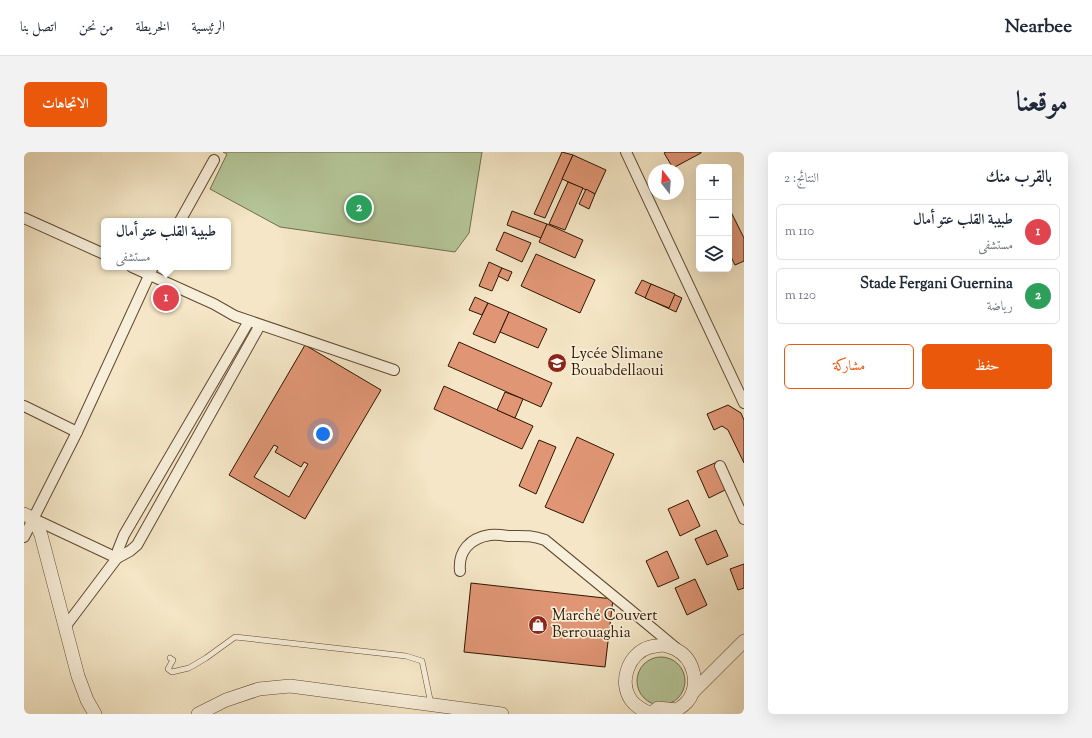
<!DOCTYPE html>
<html lang="ar">
<meta charset="utf-8">
<style>
body{margin:0;font-family:"Sorts Mill Goudy",Amiri,serif;background:#f2f2f3;color:#1f2937;direction:rtl}
.controls{position:absolute;right:12px;top:12px;display:grid;overflow:hidden;border-radius:6px;box-shadow:0 4px 16px #0002}
.controls button{width:36px;height:36px;display:grid;place-items:center;padding:0;border:0;border-bottom:1px solid #e0e1e3;background:#fff;color:#1f2937;font:20px sans-serif}
.compass{position:absolute;left:624px;top:12px;width:36px;height:36px;border-radius:50%;background:#fff;box-shadow:0 4px 16px #0002;rotate:343deg}
.you{position:absolute;left:299px;top:282px;width:14px;height:14px;margin:-10px;border:3px solid #fff;border-radius:50%;background:#1a73e8;box-shadow:0 0 0 6px #1a73e833}
.badge{display:grid;place-items:center;width:26px;height:26px;border-radius:50%;background:#ea580c;color:#fff;font-size:13px;font-weight:700}
.pin{position:absolute;translate:-50% -50%;border:2px solid #fff;box-shadow:0 1px 4px #0006}
.popup{position:absolute;left:77px;top:66px;width:130px;height:52px;box-sizing:border-box;display:grid;place-content:center;border-radius:6px;background:#fff;filter:drop-shadow(0 1px 3px #0005);font-size:13px;white-space:nowrap;color:#747a83}
.popup b{font-size:15px;color:#1f2937}
.popup::after{content:'';position:absolute;left:50%;top:100%;margin-left:-8px;border:8px solid transparent;border-top-color:#fff}
.list{margin:0;padding:0;list-style:none}
h2{display:flex;justify-content:space-between;align-items:center;height:52px;margin:0;padding:0 16px;font-size:17px}
h2 small{font-size:13px;font-weight:400;color:#747a83}
.list li{display:grid;grid-template-columns:26px 1fr auto;gap:12px;align-items:center;box-sizing:border-box;height:56px;margin:0 8px 8px;padding:0 8px;border:1px solid #e0e1e3;border-radius:6px}
.list b{display:block;font-size:15px;white-space:nowrap}
.list p{margin:0;font-size:13px;white-space:nowrap;color:#747a83}
.list em{font-size:13px;font-style:normal;color:#747a83}
.actions{display:flex;gap:8px;padding:12px 16px}
.actions a{flex:1;padding:9px 0;border:1px solid #ea580c;border-radius:6px;text-align:center;font-size:14px;color:#ea580c}
.actions .main{background:#ea580c;color:#fff}
.icon{flex:none;width:22px;height:22px;fill:none;stroke:currentColor;stroke-width:2;stroke-linecap:round;stroke-linejoin:round}
.map{position:relative;flex:none;width:720px;height:562px;overflow:hidden;direction:ltr;border-radius:6px}
header{display:flex;align-items:center;gap:24px;box-sizing:border-box;height:56px;padding:0 20px;background:#fff;border-bottom:1px solid #e0e1e3}
header strong{font-size:19px}
nav{display:flex;gap:22px;margin-inline-start:auto;font-size:14px}
.intro{display:flex;align-items:center;justify-content:space-between;box-sizing:border-box;height:96px;padding:0 24px}
h1{margin:0;font-size:28px}
.button{padding:10px 18px;border-radius:6px;background:#ea580c;color:#fff;font-size:14px;font-weight:700}
main{display:flex;gap:24px;padding:0 24px}
aside{flex:1;background:#fff;border-radius:6px;box-shadow:0 4px 16px #0002}
.map>svg:first-child{display:block}
</style>
<header>
<strong>Nearbee</strong>
<nav><a>الرئيسية</a><a>الخريطة</a><a>من نحن</a><a>اتصل بنا</a></nav>
</header>
<div class="intro"><h1>موقعنا</h1><a class="button">الاتجاهات</a></div>
<main>
<aside>
<h2>بالقرب منك<small>النتائج: 2</small></h2>
<ul class="list">
<li><span class="badge" style="background:#e0444e">1</span><div><b>طبيبة القلب عتو أمال</b><p>مستشفى</p></div><em>110 m</em></li>
<li><span class="badge" style="background:#2e9e5b">2</span><div><b>Stade Fergani Guernina</b><p>رياضة</p></div><em>120 m</em></li>
</ul>
<div class="actions"><a class="main">حفظ</a><a>مشاركة</a></div>
</aside>
<div class="map">
<svg width="720" height="562" viewBox="0 0 720 562">
<rect width="100%" height="100%" fill="#f4e6c6"/>
<filter id="stains"><feTurbulence type="fractalNoise" baseFrequency=".005" numOctaves="4"/><feColorMatrix values="0 0 0 0 .2 0 0 0 0 .09 0 0 0 0 .02 0 0 0 .5 -.17"/></filter>
<radialGradient id="worn" r=".72"><stop offset=".6" stop-color="#630" stop-opacity="0"/><stop offset="1" stop-color="#630" stop-opacity=".3"/></radialGradient>
<g fill="#b5c699" stroke="#726e4c">
<path d="M199 0H458L445 81 431 100 256 75 186 37 203 2Z"/>
<circle cx="637" cy="529" r="24"/>
</g>
<g fill="#e09675" stroke="#2e1500" fill-rule="evenodd">
<path d="M538 0 549 3 521 66 510 62Z"/>
<path d="M642 0H677V1L649 16 640 1Z"/>
<path d="M549 3 582 18 571 42 538 27Z"/>
<path d="M544 30 559 36 541 78 525 72Z"/>
<path d="M562 37 571 42 565 57 555 52Z"/>
<path d="M705 56 720 86V109L711 113 705 101Z"/>
<path d="M488 59 523 72 517 86 483 73Z"/>
<path d="M523 72 559 88 551 106 515 90Z"/>
<path d="M480 80 507 91 498 110 472 98Z"/>
<path d="M512 102 571 128 556 161 497 134Z"/>
<path d="M465 110 478 116 468 139 455 134Z"/>
<path d="M478 116 488 120 484 129 474 124Z"/>
<path d="M618 128 658 146 652 160 611 141Z"/>
<path d="M627 132 651 142 645 156 621 146Z"/>
<path d="M451 145 464 151 458 163 445 158Z"/>
<path d="M464 151 485 160 471 191 449 182Z"/>
<path d="M485 160 523 177 514 196 476 180Z"/>
<path d="M435 190 528 231 517 255 424 214Z"/>
<path d="M281 193 357 238 281 367 205 323ZM250 293 254 295 251 300 277 315 280 310 284 312 265 345 230 325Z"/>
<path d="M420 234 509 274 498 297 410 257Z"/>
<path d="M481 240 499 247 491 266 473 258Z"/>
<path d="M704 253 717 261 720 268V311L704 278 698 274 690 278 683 262Z"/>
<path d="M553 285 590 302 559 371 521 355Z"/>
<path d="M515 288 532 295 512 342 495 334Z"/>
<path d="M693 310 705 336 685 346 673 319Z"/>
<path d="M664 348 676 374 656 384 644 357Z"/>
<path d="M692 378 704 404 683 413 671 387Z"/>
<path d="M643 399 655 426 634 435 622 409Z"/>
<path d="M720 412V436L714 438 706 417Z"/>
<path d="M671 427 683 453 663 463 651 436Z"/>
<path d="M447 431 589 447 581 515 440 500Z"/>
</g>
<g fill="none" stroke-linecap="round" stroke-linejoin="round">
<g stroke="#604932" stroke-width="6">
<path id="service" d="M146 506 149 508 144 517 148 520 165 516 182 506 211 485 382 504 398 509 407 552"/>
</g>
<g stroke="#604932" stroke-width="12">
<g id="minor">
<path d="M602 0 720 251"/>
<path d="M0 66 80 102"/>
<path d="M156 69 190 8"/>
<path d="M108 115 190 152 211 164 370 218"/>
<path d="M0 254 53 280"/>
<path d="M696 314 720 367"/>
<path d="M10 367 93 406 41 475"/>
<path d="M0 385 53 280 129 115"/>
<path d="M93 406 106 399 113 393 236 173"/>
<path d="M93 406 94 398 100 383 225 169"/>
<path d="M436 419C434 399 446 386 466 383 472 382 478 383 484 384 499 384 507 383 521 388L604 456 652 496"/>
</g>
</g>
<g stroke="#604932" stroke-width="14">
<g id="tertiary">
<path d="M0 362 10 367 17 383 54 524 63 548 71 562"/>
<path d="M639 493C643 494 647 495 651 497 670 506 677 533 663 550 660 553 656 556 653 558L634 556 627 562C619 558 612 555 607 548 594 529 605 501 626 495 630 494 635 494 639 493Z"/>
<path d="M669 540 720 489"/>
<path d="M174 562 202 548 235 537 266 534 478 562"/>
</g>
</g>
<use href="#service" stroke="#f8efda" stroke-width="5"/>
<use href="#minor" stroke="#f8efda" stroke-width="10"/>
<use href="#tertiary" stroke="#f8efda" stroke-width="13"/>
</g>
<defs>
<g id="school-disc" transform="scale(1)"><circle r="9.5" fill="#8f2418" stroke="#f8efda"/><path d="M0-5L7-2L0 1L-7-2ZM-4 1L0 2.5L4 1V4Q0 6-4 4Z" fill="#fff"/></g>
<g id="shop-disc" transform="scale(1)"><circle r="9.5" fill="#8f2418" stroke="#f8efda"/><path d="M-5-2.5h2.3a2.7 3.5 0 0 1 5.4 0H5L5.5 6h-11ZM-1.5-2.5h3a1.5 2.3 0 0 0-3 0Z" fill="#fff"/></g>
</defs>
<g fill-rule="evenodd">
<use href="#school-disc" x="533" y="211"/>
<use href="#shop-disc" x="514" y="473"/>
</g>
<g text-anchor="middle" dominant-baseline="central" stroke-width="3.5" stroke-linejoin="round" paint-order="stroke">
<g font-size="15" fill="#2e1500" stroke="#f8efda" text-anchor="start">
<text x="547" y="202">Lycée Slimane<tspan x="547" dy="17">Bouabdellaoui</tspan></text>
<text x="528" y="464">Marché Couvert<tspan x="528" dy="17">Berrouaghia</tspan></text>
</g>
</g>
<rect width="100%" height="100%" filter="url(#stains)"/>
<rect width="100%" height="100%" fill="url(#worn)"/>
</svg>
<div class="controls">
<button>+</button>
<button>−</button>
<button><svg class="icon" aria-label="layers" viewBox="0 0 24 24"><path d="M12 4l9 5-9 5-9-5zM3 14l9 5 9-5"/></svg></button>
</div>
<svg class="compass" viewBox="-18 -18 36 36"><path d="M0-13l5 13h-10z" fill="#e53935"/><path d="M0 13l5-13h-10z" fill="#747a83"/></svg>
<div class="you"></div>
<div class="pin badge" style="left:142px;top:146px;background:#e0444e">1</div>
<div class="popup"><b>طبيبة القلب عتو أمال</b>مستشفى</div>
<div class="pin badge" style="left:335px;top:56px;background:#2e9e5b">2</div>
</div>
</main>
